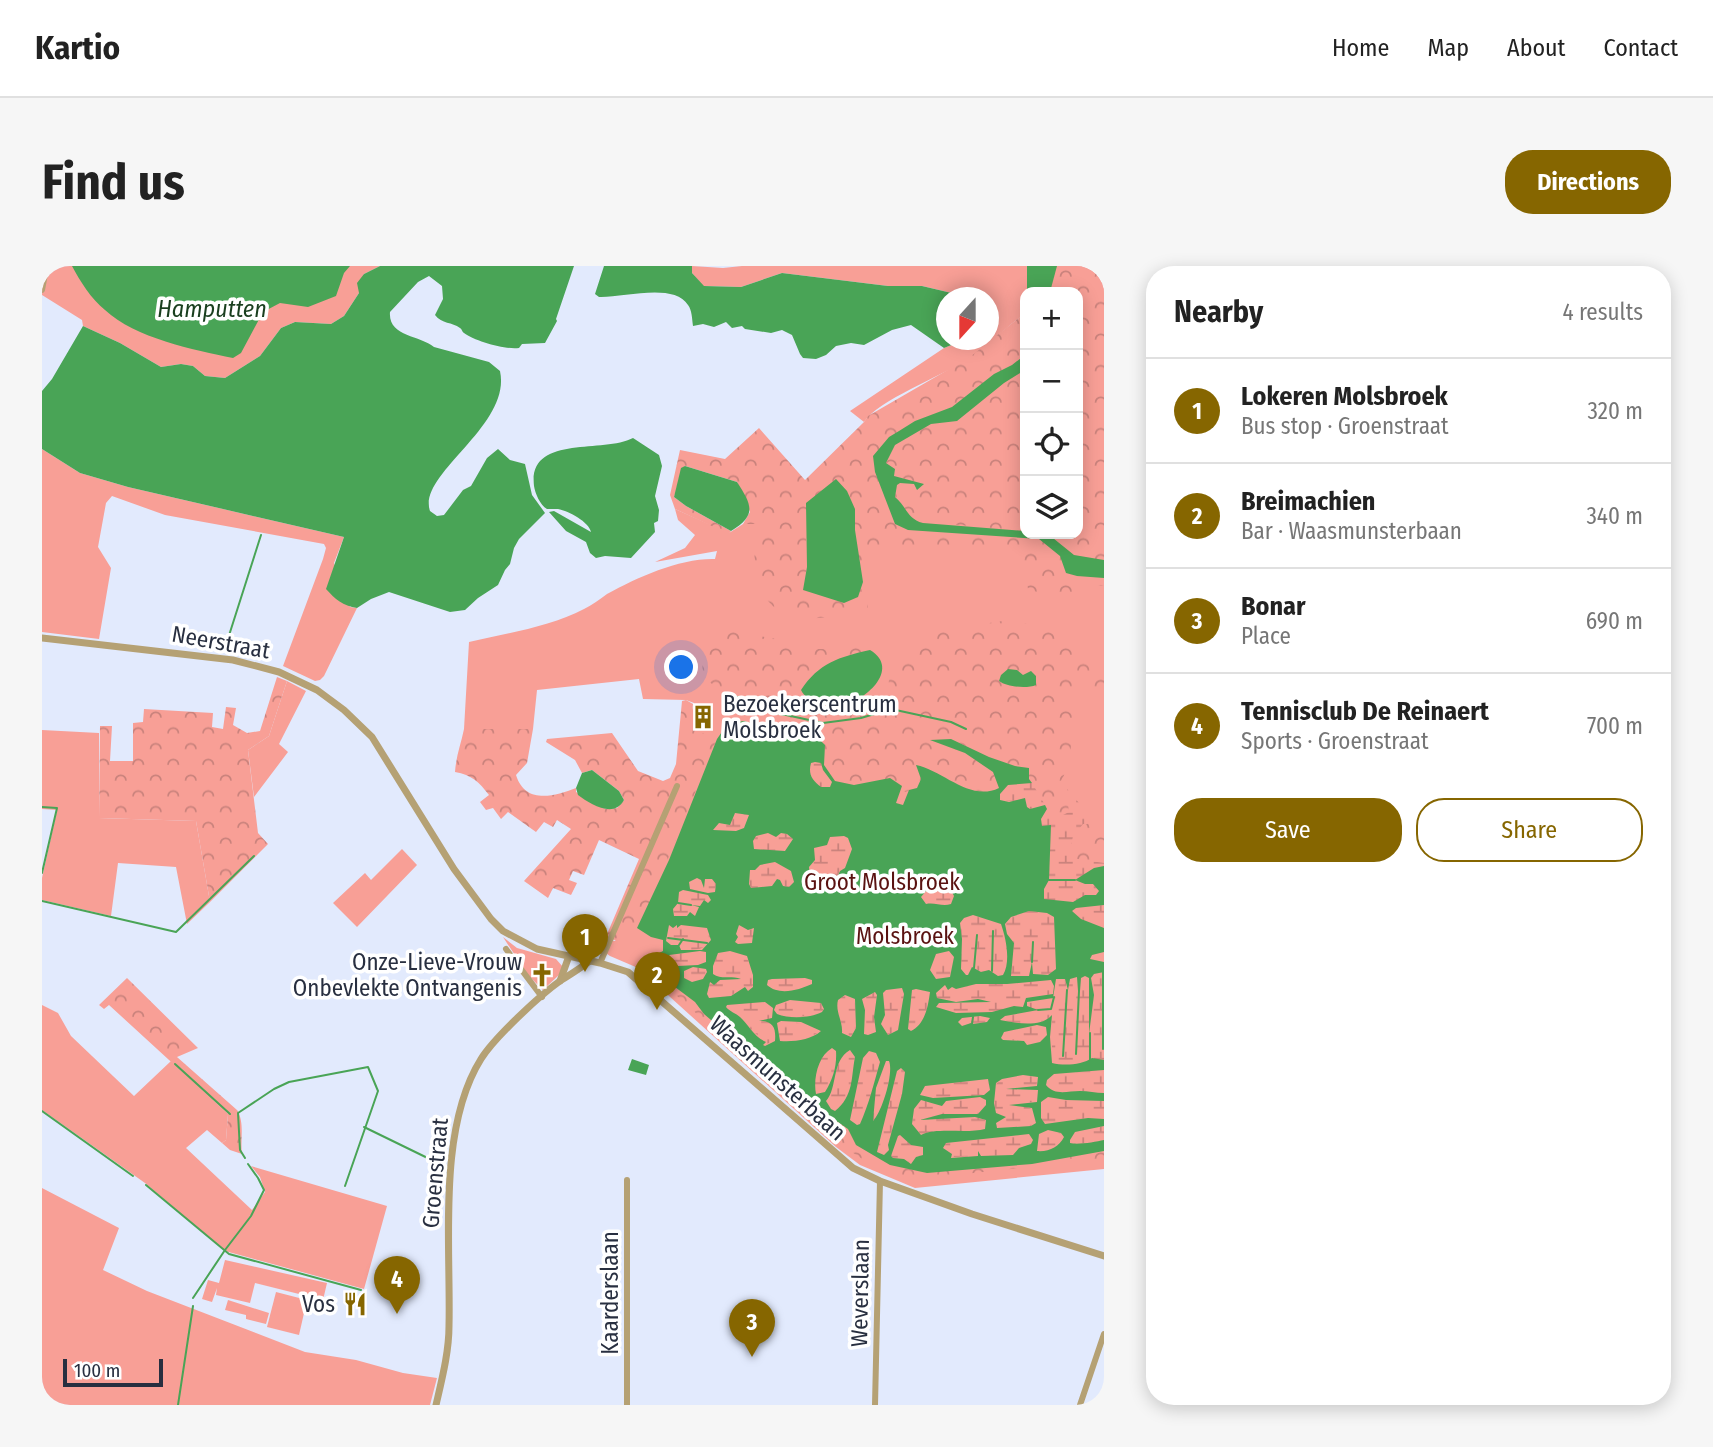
<!DOCTYPE html>
<meta charset="utf-8">
<style>
body{margin:0;font-family:"Fira Sans Condensed",sans-serif;background:#f6f6f6;color:#222}
.controls{position:absolute;right:21px;top:21px;display:grid;overflow:hidden;border-radius:14px;box-shadow:0 4px 18px #0003}
.controls button{width:63px;height:63px;display:grid;place-items:center;padding:0;border:0;border-bottom:2px solid #e0e0e0;background:#fff;color:#222;font:35px sans-serif}
.compass{position:absolute;left:894px;top:21px;width:63px;height:63px;border-radius:50%;background:#fff;box-shadow:0 4px 18px #0003;rotate:201deg}
.scale{position:absolute;left:21px;bottom:18px;width:100px;box-sizing:border-box;padding-left:7px;border:4px solid #282f40;border-top:0;font-size:19px;line-height:24px;white-space:nowrap;color:#282f40;-webkit-text-stroke:5px #fff;paint-order:stroke}
.you{position:absolute;left:640px;top:402px;width:24px;height:24px;margin:-18px;border:5px solid #fff;border-radius:50%;background:#1a73e8;box-shadow:0 0 0 10px #1a73e833}
.badge{display:grid;place-items:center;width:46px;height:46px;border-radius:50%;background:#866600;color:#fff;font-size:23px;font-weight:700}
.pin{position:absolute;translate:-50% -58px;filter:drop-shadow(0 2px 4px #0008)}
.pin::after{content:'';position:absolute;top:37px;width:24px;height:21px;background:inherit;clip-path:polygon(0 0,100% 0,50% 100%)}
.list{margin:0;padding:0;list-style:none}
h2{display:flex;justify-content:space-between;align-items:center;height:91px;margin:0;padding:0 28px;font-size:30px}
h2 small{font-size:23px;font-weight:400;color:#767676}
.list li{display:grid;grid-template-columns:46px 1fr auto;gap:21px;align-items:center;box-sizing:border-box;height:105px;padding:0 28px;border-top:2px solid #e0e0e0}
.list b{display:block;font-size:26px;white-space:nowrap}
.list p{margin:0;font-size:23px;white-space:nowrap;color:#767676}
.list em{font-size:23px;font-style:normal;color:#767676}
.actions{display:flex;gap:14px;padding:21px 28px}
.actions a{flex:1;padding:16px 0;border:2px solid #866600;border-radius:28px;text-align:center;font-size:24px;color:#866600}
.actions .main{background:#866600;color:#fff}
.icon{flex:none;width:38px;height:38px;fill:none;stroke:currentColor;stroke-width:2;stroke-linecap:round;stroke-linejoin:round}
.map{position:relative;flex:none;width:1062px;height:1139px;overflow:hidden;border-radius:28px}
header{display:flex;align-items:center;gap:42px;box-sizing:border-box;height:98px;padding:0 35px;background:#fff;border-bottom:2px solid #e0e0e0}
header strong{font-size:33px}
nav{display:flex;gap:38px;margin-inline-start:auto;font-size:24px}
.intro{display:flex;align-items:center;justify-content:space-between;box-sizing:border-box;height:168px;padding:0 42px}
h1{margin:0;font-size:49px}
.button{padding:18px 32px;border-radius:28px;background:#866600;color:#fff;font-size:24px;font-weight:700}
main{display:flex;gap:42px;padding:0 42px}
aside{flex:1;background:#fff;border-radius:28px;box-shadow:0 4px 18px #0003}
.map>svg:first-child{display:block}
</style>
<header>
<strong>Kartio</strong>
<nav><a>Home</a><a>Map</a><a>About</a><a>Contact</a></nav>
</header>
<div class="intro"><h1>Find us</h1><a class="button">Directions</a></div>
<main>
<div class="map">
<svg width="1062" height="1139" viewBox="0 0 1062 1139">
<defs>
<pattern id="forest-crowns" width="20" height="18" patternUnits="userSpaceOnUse" patternTransform="scale(1.75)"><rect width="20" height="18" fill="#f89f96"/><path d="M2 6a3 3 0 1 1 6 0M12 15a3 3 0 1 1 6 0" fill="none" stroke="#c9827c"/></pattern>
<pattern id="wetland-marsh" width="20" height="14" patternUnits="userSpaceOnUse" patternTransform="scale(1.75)"><rect width="20" height="14" fill="#f89f96"/><path d="M1 5h8M5 5V1M11 12h8M15 12V8" fill="none" stroke="#c9827c"/></pattern>
</defs>
<rect width="100%" height="100%" fill="#e2eafd"/>
<g fill="#f89f96">
<path d="M0 0H338L322 8 317 27 302 50 289 58 253 56 239 62 218 90 183 112 163 110 151 100 139 98 119 101 78 77 41 60 40 54 0 29Z"/>
<path d="M650 0 681 2 700 0H1062V903L873 922 818 899 794 881 596 702 568 690 558 683 563 673 573 675 601 615 652 437 644 434 601 433 597 413 495 424 491 463H422L427 376C465 367 508 361 542 343 550 339 558 333 565 328 596 311 638 292 673 293L675 285 613 296 643 282 653 269 636 254 633 243 687 267 701 258H718L983 66V268H1036V26H983V53L981 49C962 63 944 81 925 94 901 109 835 135 822 156L808 145 902 82 912 78 914 74H946V32L920 31 918 29 880 20H846L740 7 699 21 661 20 650 7Z"/>
<path d="M0 183 38 207 86 221 302 271 292 297 308 341 315 342 282 410 278 414 273 415 241 400 281 293 284 282 282 278 123 249 70 230 64 237 56 281 69 302 57 373 0 366Z"/>
<path d="M245 415 264 425 237 478 246 486 212 531 206 484 227 470Z"/>
<path d="M0 464 57 467V552L154 555 168 636 145 658 134 601 76 597 69 650 0 634V612L15 544 0 543Z"/>
<path d="M360 583 375 599 315 661 291 637 323 607 329 614Z"/>
<path d="M461 671 475 682 514 693 521 701 519 707 501 724 486 709Z"/>
<path d="M0 739 16 747 29 770 92 830 129 795 186 848 184 874 180 877 165 864 144 882 210 944 223 926 218 911 209 900 345 940 322 1023 183 985 103 917 0 844Z"/>
<path d="M0 922 77 962 61 1004 105 1025 263 1086 314 1094 361 1107 395 1112 388 1139H0Z"/>
<path d="M183 994 285 1017 281 1034 213 1017 208 1037 174 1029 175 1022 170 1036 160 1033 166 1014 177 1017Z"/>
<path d="M234 1026 265 1034 257 1069 225 1061Z"/>
<path d="M186 1034 227 1047 224 1058 204 1053V1049L183 1044Z"/>
</g>
<g fill="url(#forest-crowns)">
<path d="M1015 0H1062V320L1051 319 1036 331 1006 330 986 323 981 293 976 288 861 279 852 282 836 295 818 299 813 264V243L763 250 765 301 761 317 816 331 821 316 826 342C783 355 725 366 714 307 712 298 713 288 712 279L726 262 720 258H701L708 246 695 216 643 200 632 231 644 240 689 265 687 268 633 243 628 229 638 184 683 193 717 162 763 214 822 156 826 150 928 91 983 47V44V265L873 255C864 248 862 238 853 231L855 219 858 217 872 218 876 224 882 218 852 210 851 201 844 197 850 187 831 190 866 264 987 273H997L1002 268H1036V26H1008Z"/>
<path d="M961 355 987 358 1044 378 1038 393 1043 395 1062 392V420L1050 426 1033 428C1026 457 1035 488 1019 515L1025 523 1027 546 1019 550 1009 549 987 513V502L973 500 947 491 909 473 890 474 923 487 951 506 957 522C927 536 904 504 874 499L879 513 875 522 863 526 848 512 812 520 793 515 782 499 783 479 778 473 754 472 745 460 744 449C733 446 725 438 715 435 674 421 645 421 669 367L689 365 735 373 766 383H800L832 376 834 388 828 384C798 391 777 397 759 424L819 431 830 424 826 429 846 425 848 402 879 381 899 364Z"/>
<path d="M235 411 245 415 227 470 206 484 216 567 226 578 168 636 154 555 57 552 58 460H70L68 495H91V457L101 456 102 443 171 447 170 461 181 463 184 441 194 442 191 459 205 467 218 465Z"/>
<path d="M644 434 651 438 648 462 675 473 602 651 585 675 563 673 597 593 557 574 542 609 531 605 527 614 535 617 529 629 511 622 506 632 482 615 529 563 515 554 511 561 502 556 494 566 466 546 459 553 451 542 444 544 438 536 447 529C437 516 430 509 413 506 414 490 419 478 422 463H491L485 497 474 509C483 538 511 531 534 522V526L564 543 575 542 582 534 577 525 550 504 540 507 533 494 504 476 505 473 570 467 596 505 621 515 628 512 634 498 640 435Z"/>
<path d="M1062 554V597L1035 593 1028 584C1032 560 1040 558 1062 554Z"/>
<path d="M600 690H611V694L625 705 633 721 653 736 662 748 755 828 806 863 810 869 848 899 873 904 990 898 1062 885V893L875 913C845 910 821 895 798 877L614 711 597 695Z"/>
<path d="M85 712 156 782 135 791 195 844C203 857 198 873 200 888L188 884 180 877 184 874 186 848 67 739 62 743 57 739Z"/>
</g>
<g fill="url(#wetland-marsh)">
<path d="M773 496 779 497 781 504 790 516 788 521H778C770 514 766 508 769 497Z"/>
<path d="M972 517H990L1003 539 988 544 973 535 958 534 962 522Z"/>
<path d="M1025 523 1048 550 1045 558H1041L1031 571 1028 584 1035 593 1062 597V600L1051 602 1043 618H1051L1058 625 1054 629C1044 629 1040 633 1031 635 1023 637 1009 636 1002 633V623L1007 614 1003 560H1000L999 553 1005 543 1010 549 1019 550 1027 546Z"/>
<path d="M693 547 707 549 702 562 694 565 671 564 672 560Z"/>
<path d="M719 568H745L751 573 743 585 713 584 711 575 714 570Z"/>
<path d="M802 570 806 572 810 583 803 602 798 604 794 614 783 617 767 610 772 582 779 581 788 571Z"/>
<path d="M733 596 749 605 753 616 747 621 741 620 738 614 730 620 710 623 707 618 708 603 718 599Z"/>
<path d="M655 612 659 613 662 621 663 613H670L674 618 673 626 666 627 648 623 647 616Z"/>
<path d="M907 620 912 630 909 638 902 640 884 638 879 631C886 622 896 622 907 620Z"/>
<path d="M641 624 666 629 669 634 666 637 662 634 659 640 651 639 650 641H657L653 650H632L631 643 636 637 637 626Z"/>
<path d="M1062 639V662L1039 653 1030 645 1034 642Z"/>
<path d="M987 645 1005 647 1012 651 1014 703C1008 710 1000 710 991 708L990 701 987 710H969L972 677 966 668 963 659 969 651Z"/>
<path d="M931 649 959 657C964 672 969 696 962 709L956 710 952 706H939L930 701 926 709H923L919 703 920 673 918 657 922 652Z"/>
<path d="M628 659 632 662 633 659 665 662 669 671C665 684 658 682 646 685L664 686 663 697 634 699 627 689 643 686 635 679H629L624 675Z"/>
<path d="M697 659 706 664 713 662 710 677 695 678 693 676 697 671 694 668Z"/>
<path d="M688 685 705 690 712 717 708 725 696 724 689 730 666 732 665 729 668 716 673 718 678 714 697 713 676 711 671 708V700L676 687Z"/>
<path d="M907 685 912 691 908 711 894 713 888 704 894 687Z"/>
<path d="M651 701 664 703 665 707 661 713 650 716 642 712V705Z"/>
<path d="M1062 706V794H1048C1039 800 1020 800 1010 797V750C998 761 973 757 958 754L963 749 995 745 985 741V736L1011 732 1014 713H1023L1025 724 1028 712 1035 711 1036 725 1039 712 1043 710 1047 711 1048 767C1050 755 1049 714 1052 708Z"/>
<path d="M763 712 770 714V718C756 724 737 730 725 719L726 714 730 713Z"/>
<path d="M1010 714 1012 720 1011 728 984 732 981 741C970 740 962 745 952 746 933 747 912 748 894 742L896 737 947 736C930 731 913 737 895 732L894 727 903 719 913 723 934 718H965Z"/>
<path d="M860 722 862 728 856 764 846 769 839 758C845 744 837 736 844 724Z"/>
<path d="M874 723 888 726C886 741 883 758 869 765L866 763 870 724Z"/>
<path d="M833 726 835 728 832 751 834 766 831 769 822 768 823 744 820 733Z"/>
<path d="M803 729 813 733 814 761 809 771 799 767C802 755 793 746 796 734Z"/>
<path d="M748 734 775 735 779 737 782 742 780 746 771 750H739L732 744 734 739Z"/>
<path d="M723 736C730 741 732 744 730 752L719 755 727 756 734 762 733 775 721 779 723 776 684 741 687 738Z"/>
<path d="M938 750 948 752 942 757 920 760 916 756 920 752Z"/>
<path d="M739 755C755 755 765 760 779 764 769 774 752 775 737 775L735 757Z"/>
<path d="M995 759 1004 760 1005 769 998 776 984 779 982 775 961 774 959 772 962 766Z"/>
<path d="M790 782 794 785C795 799 791 814 783 826L774 828C770 814 776 789 790 782Z"/>
<path d="M808 784 813 791C811 798 812 801 812 808 812 821 802 837 793 845L789 843 784 836C796 821 789 795 808 784Z"/>
<path d="M827 785 834 787 838 796C832 817 827 838 818 858L815 859 808 854 821 792Z"/>
<path d="M844 794 849 801C847 818 842 843 831 855L829 854 834 822Z"/>
<path d="M859 802 863 806 860 828 846 879 847 884 842 889 835 886 855 806Z"/>
<path d="M1062 804V827C1054 827 1046 825 1038 825 1025 825 1013 830 1004 819L1005 814 1012 808Z"/>
<path d="M981 809 996 811 994 821 986 822 996 824 995 836 975 837 974 840H982L990 843 994 857 992 860 955 862 954 857 963 852 954 848 952 837 954 818 960 813Z"/>
<path d="M946 813 948 825C941 832 889 833 878 829L883 820Z"/>
<path d="M937 831 944 833V839L936 848H900L885 853 933 851 944 854V862C923 869 898 861 879 869L870 858 872 843 880 834 900 840 904 835Z"/>
<path d="M1006 831 1024 834 1062 835V853L1046 852 1003 858 999 852V836Z"/>
<path d="M1062 860V874C1053 876 1036 879 1028 876L1033 866Z"/>
<path d="M1007 864 1019 867 1022 871C1017 881 1006 886 995 885L997 867Z"/>
<path d="M987 868 991 874C988 879 975 886 971 889L908 891 909 888 901 882 904 877Z"/>
<path d="M859 869 869 879 881 881V889L874 891 869 898 862 893 851 892 849 890 856 870Z"/>
</g>
<g fill="#49a456" fill-rule="evenodd">
<path d="M30 0H308L302 7 294 30 266 41 238 37 221 46 199 87 191 92C152 84 93 72 63 44 49 33 38 15 30 0Z"/>
<path d="M338 0H532L514 53 515 55 503 77 480 78 477 82C463 84 433 75 422 67 420 66 420 63 418 62 410 56 400 58 393 49L401 33 400 20 387 10 376 16 348 46C346 71 378 69 392 81L447 96 458 105C470 160 375 208 388 245L395 250 402 249 421 224 429 220 445 192 456 183 468 194 483 198 490 229 503 247 477 273 472 282 468 298 463 304 456 319 436 332 423 344 408 346 347 326 329 333 315 342C301 340 293 333 284 323L302 271 86 221 38 207 0 183V125L10 113 41 60 78 77 119 101 139 98 151 100 163 110 183 112 218 90 239 62 253 56 289 58 302 50 317 27 315 17 322 8Z"/>
<path d="M562 0H650V7L662 20 699 21 740 7 846 20H880L918 29 920 31 904 32V74H914L912 78 902 82 869 59 850 64 822 79 809 77 794 80 784 89 774 93 761 92 758 88 750 69 740 64 729 67 703 63 700 60 690 62 684 56 672 61 661 58 651 60C650 53 650 44 646 39 632 16 580 32 557 31L553 28Z"/>
<path d="M985 0H1015L1008 26 985 25Z"/>
<path d="M983 83V104L962 117 915 155 889 158 853 179 844 197 853 203 852 210 882 218 875 224 872 218 858 217 855 219 853 231C865 241 865 253 881 257L983 265V268H1006L1032 289 1062 294V312L1035 310 1024 307 1018 290 997 273 866 264 853 258 833 206 831 190 847 171 857 165 873 155 910 141 952 108 970 99 979 92Z"/>
<path d="M591 172 617 189 620 200 613 230 617 244 616 255 612 257 613 266 589 292 563 290 554 292 548 287 544 276 524 265 507 246 512 245 549 266C547 256 527 245 516 243 514 243 507 243 505 243 498 239 493 227 492 220 486 168 560 188 591 172Z"/>
<path d="M643 200 695 216C709 238 716 249 689 265L644 240 632 231 639 202Z"/>
<path d="M794 213 805 225 813 243V264L821 316 816 331 802 337 761 324 765 301 764 237Z"/>
<path d="M828 384C860 403 822 437 798 439 791 440 783 437 776 435 768 433 763 432 759 424 777 397 797 391 828 384Z"/>
<path d="M966 403 975 404 981 409 989 405 994 410V419C985 423 965 421 957 415L959 409Z"/>
<path d="M695 430 725 438 735 446 744 449 742 450 683 434Z"/>
<path d="M702 455 754 472 777 473 783 479 782 499 793 515 812 519 848 512 860 520 854 537 861 539 867 524 875 522 879 513 874 499C902 505 928 536 957 522L951 506 923 487 888 474 909 473 947 491 973 500 987 502V513L990 517 966 519 958 528V534L967 536 983 532 985 541 988 543 1003 539 1005 543 999 553 1000 560 1009 559 1007 614 1002 623V633L1031 636 1043 629H1054L1057 625 1051 618H1043L1033 614 1052 602 1062 600V639L1034 642 1030 645 1039 653 1062 662V686L1050 689 1048 693 1062 696V706L1052 708 1049 712 1052 729 1047 768V712L1043 710 1039 712 1038 725H1036L1035 711 1028 713 1026 724 1023 713H1014L1011 732 985 736V740L996 744 963 750 958 754C973 757 999 762 1010 749L1008 771 1010 797C1022 800 1040 799 1050 792L1062 794V804L1012 808 1005 814 1004 819C1013 830 1025 825 1038 825 1046 825 1054 827 1062 827V835L1024 834 1006 831 999 836V852L1003 858 1046 852 1062 853V860L1033 866 1028 874V877C1036 879 1053 876 1062 874V885L990 898 885 907 848 899 814 879 806 863 755 828 662 748 653 736 633 721 625 705 611 694V690L621 685V674L609 671 595 662 627 594 675 473 686 457ZM773 496 779 497 781 504 790 516 788 521H779C770 514 766 508 769 497ZM693 547 707 549 702 562 694 565 671 564 677 557 688 559ZM726 567 734 571 739 567 745 568 751 573 743 585 712 583 711 575 714 570ZM802 570 806 572 810 583 803 602 798 605 794 614 783 617 768 610 767 601 773 594 772 582 785 579 788 571ZM733 596 749 605 752 616 747 621 741 620 738 614 735 613 730 620 709 622 707 618 708 604H713L718 599ZM655 612 659 614 662 622 663 613H670L674 618 673 626 666 627 648 623 647 616ZM907 620 912 630 909 638C900 641 893 636 884 638L879 631 884 625H890L894 621ZM641 624 666 629 669 634 666 637 662 634 658 640 649 639 657 641 653 650 648 646 645 650H632L631 643 636 637 637 626ZM987 645 1005 647 1012 651 1014 703 1006 709 991 708 990 696 987 710H969L972 677 965 668 963 658 969 651ZM931 649 959 658C964 672 969 696 961 709L956 710 947 704 939 706 930 701 926 709H924L919 703 920 673 918 657 922 652ZM627 659 631 662 635 659V662L639 659 665 662 669 674 660 684H639L637 679H629L624 675ZM697 659 706 664 712 662 710 677 696 678 693 676 696 671 694 668ZM658 685 664 686V696L656 699 636 700 627 689ZM688 685 705 690 711 709V721L706 725 703 721 689 730 667 732 665 728 668 716 672 719 678 714 699 713C688 709 679 714 671 708V700L676 687ZM907 685 912 691 908 711 894 713 888 704 894 688ZM651 701 664 703 665 706 661 713 650 716 642 712V705ZM763 712 770 714V718C757 724 737 730 725 719L726 714 730 713ZM1009 714 1012 720 1011 728 984 732 981 741 972 740 950 746 914 747 894 741 897 737 949 736 936 733 914 736 895 732 894 727 903 719 906 724 910 721 914 723 934 718H965ZM860 722 862 728 856 764 846 769 839 758 843 749 841 727 844 724ZM874 723 888 726C886 741 883 758 869 765L866 763 870 724ZM833 726 835 729 832 751 834 766 826 769 822 768 823 744 820 733ZM803 729 813 733 814 762 809 771 800 767C801 755 793 746 796 734ZM748 734 779 737 782 743 780 746C768 752 748 753 735 748L732 744 734 739ZM723 736 731 742 730 752 717 755C732 755 734 763 733 775L723 780 721 779 724 776C712 771 706 758 698 751 694 747 688 746 684 741L685 739ZM938 750 948 752 945 756 931 758 929 757 920 760 916 756 920 752ZM739 755 759 756 779 765C769 774 752 776 738 775L735 757ZM995 759 1004 761 1005 769 998 776 985 779 982 775 961 774 959 772 962 766ZM790 782 794 785C795 800 791 813 783 826L774 828C771 813 776 790 790 782ZM808 784 813 791C809 811 812 830 793 845L789 843 784 835C796 822 789 795 808 784ZM827 785 834 787 838 796C832 817 827 838 818 858L815 859 808 854 821 792ZM844 795H847C852 807 840 846 831 855L834 822ZM859 802 863 806 860 828 846 879 847 884 842 889 835 886 855 805ZM981 809 996 811 995 820 964 823 996 824 995 836 967 839 990 842 994 857 989 860 955 862 954 857 964 851 954 847 952 837 954 817 960 813ZM946 813 948 824 942 829 891 832 878 829 883 820ZM938 831 944 834V839L936 848H900L878 854 933 851 944 854 943 863C925 868 894 861 879 869L870 858 872 843 879 834 900 840 904 835ZM1006 864 1019 867 1022 871C1017 881 1007 886 995 885L997 868ZM987 868 991 874 989 878 977 882 971 889 939 890 936 885V890L909 892 910 888 901 882 904 877ZM858 869 869 879 881 881V889L874 891 869 898 862 893 851 892 849 890 856 870Z"/>
<path d="M550 504 577 525 582 534C572 553 548 538 536 529L534 522 540 507Z"/>
<path d="M590 793 607 799 604 809 586 804Z"/>
</g>
<g fill="none" stroke-linecap="round" stroke-linejoin="round">
<g stroke="#49a456" stroke-width="2">
<path d="M183 382 219 269"/>
<path d="M744 449 781 457 819 452 849 443 909 456 924 463"/>
<path d="M0 541 15 542 0 607"/>
<path d="M1007 614H1033"/>
<path d="M0 635 134 666 212 590"/>
<path d="M636 637 649 639"/>
<path d="M626 672 665 677"/>
<path d="M637 679 641 673"/>
<path d="M990 696 991 676"/>
<path d="M932 702 935 669"/>
<path d="M950 705 951 665"/>
<path d="M996 744 1009 743 1012 731"/>
<path d="M930 758 931 751"/>
<path d="M1061 783V706"/>
<path d="M1034 788 1037 725"/>
<path d="M1021 790 1025 724"/>
<path d="M1048 794V767"/>
<path d="M133 798 188 848"/>
<path d="M0 845 91 910"/>
<path d="M322 861 402 900"/>
<path d="M203 892 198 884 196 847 232 823 247 816 326 801 336 825 303 920"/>
<path d="M104 919 187 988 319 1024"/>
<path d="M151 1032 183 984 209 950 222 924 216 912 206 898"/>
<path d="M136 1139 151 1040"/>
</g>
<g stroke="#b5a174" stroke-width="6">
<path d="M0 24 3 8 0 0"/>
<path d="M464 683 500 731"/>
<path d="M558 697 635 520"/>
<path d="M585 914V1139"/>
<path d="M833 1139 838 915"/>
<path d="M1038 1139 1062 1068"/>
</g>
<g stroke="#b5a174" stroke-width="7">
<path d="M0 372 191 394 237 406 275 424 302 444 330 471 412 603 449 653 461 665 495 683 558 697 586 706 811 902 838 915 930 948 1062 990"/>
<path d="M518 715 527 690"/>
<path d="M394 1139C400 1113 407 1086 407 1060 409 980 395 863 439 793 452 772 497 730 518 715 529 708 539 702 549 694"/>
</g>
</g>
<defs>
<g id="building-bare" transform="scale(1.89)"><path d="M-4-6H4V6H1V3H-1V6H-4ZM-2.5-4.3h1.7v1.8h-1.7ZM.8-4.3h1.7v1.8H.8ZM-2.5-1h1.7V.8h-1.7ZM.8-1h1.7V.8H.8Z" fill="#866600" stroke="#fff" stroke-width="2.5" paint-order="stroke"/></g>
<g id="church-bare" transform="scale(1.89)"><path d="M-1.2-6h2.4v3.5h3.3v2.4h-3.3V6h-2.4V-.1h-3.3v-2.4h3.3Z" fill="#866600" stroke="#fff" stroke-width="2.5" paint-order="stroke"/></g>
<g id="restaurant-bare" transform="scale(1.89)"><path d="M-5-6h1v4h1v-4h1v4h1v-4h1v5L-1.5 .5V6h-2V.5L-5-1ZM5-6V6H3V1.5H1.5Q1.5-4 5-6Z" fill="#866600" stroke="#fff" stroke-width="2.5" paint-order="stroke"/></g>
</defs>
<g fill-rule="evenodd">
<use href="#building-bare" x="661" y="451"/>
<use href="#church-bare" x="500" y="709"/>
<use href="#restaurant-bare" x="313" y="1038"/>
</g>
<g text-anchor="middle" dominant-baseline="central" stroke-width="7" stroke-linejoin="round" paint-order="stroke">
<g font-size="23" fill="#282f40" stroke="#fff">
<text transform="translate(179 376) rotate(10)">Neerstraat</text>
<text transform="translate(736 812) rotate(42)">Waasmunsterbaan</text>
<text transform="translate(393 907) rotate(-85)">Groenstraat</text>
<text transform="translate(568 1027) rotate(-90)">Kaarderslaan</text>
<text transform="translate(818 1027) rotate(-89)">Weverslaan</text>
</g>
<g font-size="23" fill="#282f40" stroke="#fff" text-anchor="end">
<text x="681" y="438" text-anchor="start">Bezoekerscentrum<tspan x="681" dy="26">Molsbroek</tspan></text>
<text x="480" y="696">Onze-Lieve-Vrouw<tspan x="480" dy="26">Onbevlekte Ontvangenis</tspan></text>
<text x="293" y="1038">Vos</text>
</g>
<g font-size="23" fill="#5a1211" stroke="#fff">
<text x="840" y="616">Groot Molsbroek</text>
<text x="863" y="670">Molsbroek</text>
</g>
<g font-size="24" font-style="italic" fill="#1a3f1f" stroke="#fff">
<text x="170" y="43">Hamputten</text>
</g>
</g>
</svg>
<div class="controls">
<button>+</button>
<button>−</button>
<button><svg class="icon" aria-label="locate" viewBox="0 0 24 24"><circle cx="12" cy="12" r="6"/><path d="M12 2v4M12 18v4M2 12h4M18 12h4"/></svg></button>
<button><svg class="icon" aria-label="layers" viewBox="0 0 24 24"><path d="M12 4l9 5-9 5-9-5zM3 14l9 5 9-5"/></svg></button>
</div>
<svg class="compass" viewBox="-18 -18 36 36"><path d="M0-13l5 13h-10z" fill="#e53935"/><path d="M0 13l5-13h-10z" fill="#767676"/></svg>
<div class="scale">100 m</div>
<div class="you"></div>
<div class="pin badge" style="left:543px;top:706px">1</div>
<div class="pin badge" style="left:615px;top:744px">2</div>
<div class="pin badge" style="left:710px;top:1091px">3</div>
<div class="pin badge" style="left:355px;top:1048px">4</div>
</div>
<aside>
<h2>Nearby<small>4 results</small></h2>
<ul class="list">
<li><span class="badge">1</span><div><b>Lokeren Molsbroek</b><p>Bus stop · Groenstraat</p></div><em>320 m</em></li>
<li><span class="badge">2</span><div><b>Breimachien</b><p>Bar · Waasmunsterbaan</p></div><em>340 m</em></li>
<li><span class="badge">3</span><div><b>Bonar</b><p>Place</p></div><em>690 m</em></li>
<li><span class="badge">4</span><div><b>Tennisclub De Reinaert</b><p>Sports · Groenstraat</p></div><em>700 m</em></li>
</ul>
<div class="actions"><a class="main">Save</a><a>Share</a></div>
</aside>
</main>
